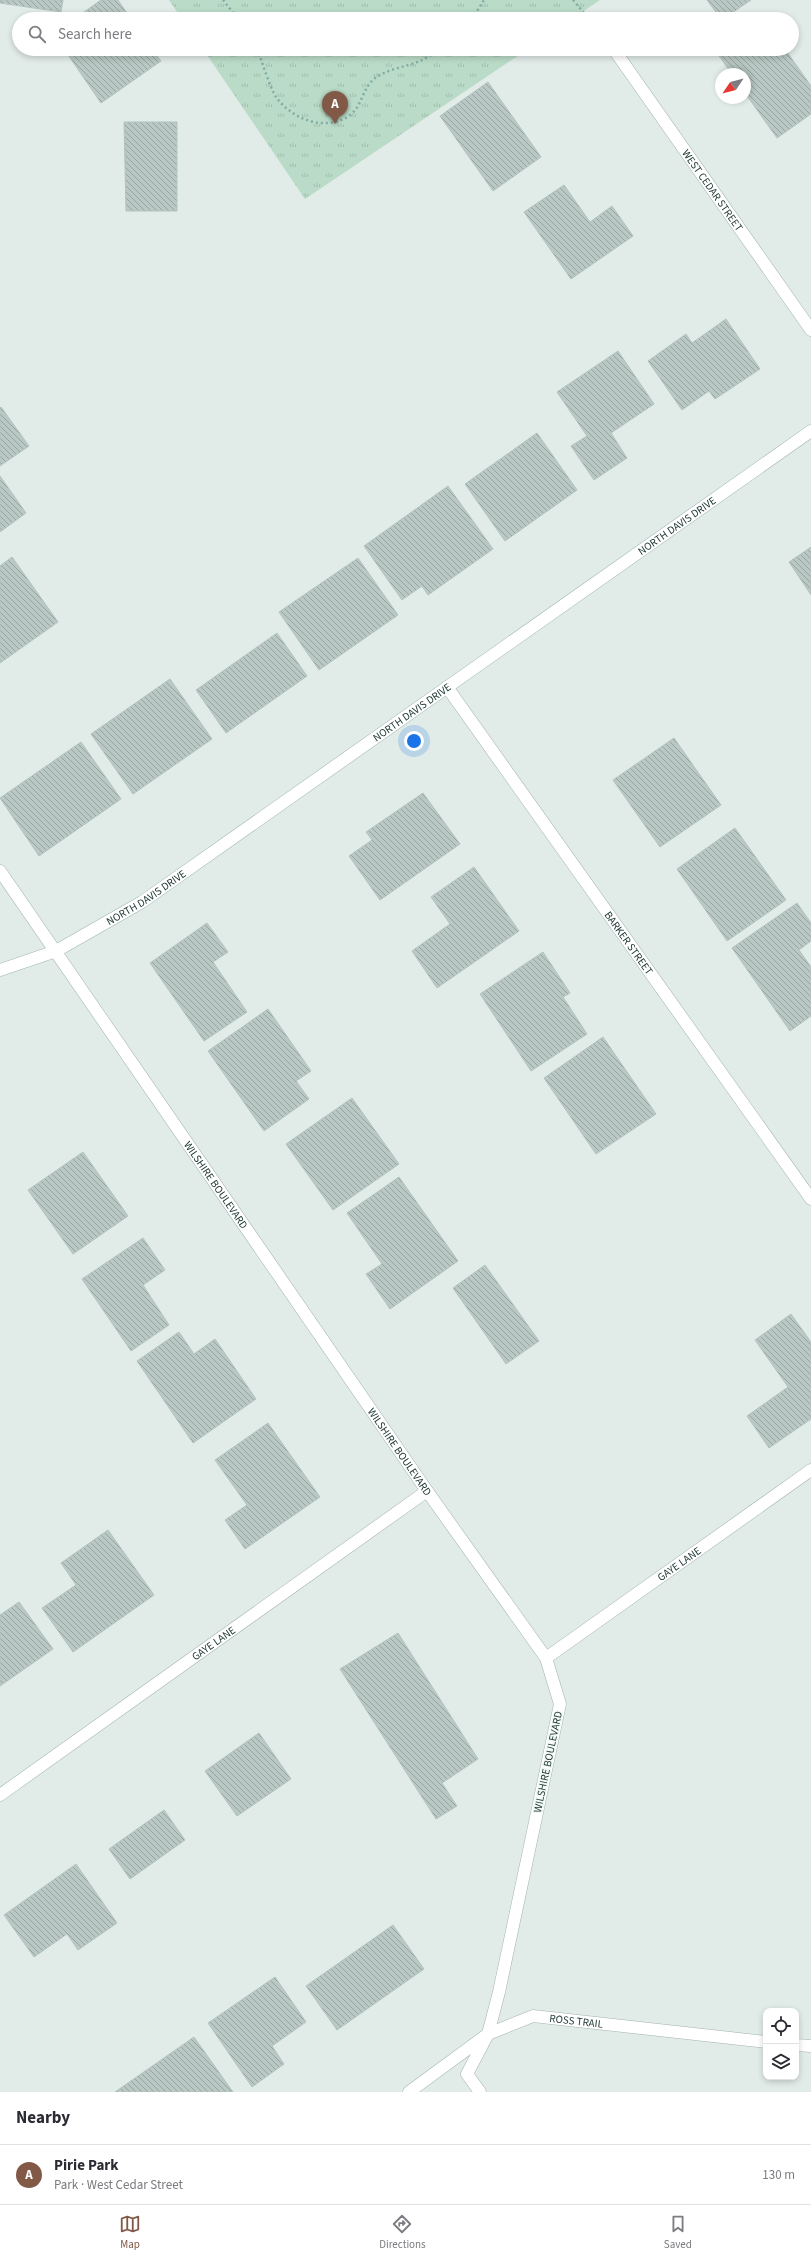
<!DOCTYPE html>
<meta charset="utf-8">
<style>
body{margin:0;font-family:"Source Sans 3",sans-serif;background:#f7f7f7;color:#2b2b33}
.controls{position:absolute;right:12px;bottom:12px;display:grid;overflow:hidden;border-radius:8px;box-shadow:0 2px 6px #0003}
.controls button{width:36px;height:36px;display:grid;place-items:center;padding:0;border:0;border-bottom:1px solid #e1e1e2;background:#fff;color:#2b2b33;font:20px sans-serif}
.compass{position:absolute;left:715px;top:68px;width:36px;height:36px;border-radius:50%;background:#fff;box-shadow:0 2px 6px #0003;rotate:235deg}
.you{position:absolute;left:414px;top:741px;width:14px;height:14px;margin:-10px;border:3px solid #fff;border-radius:50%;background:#1a73e8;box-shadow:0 0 0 6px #1a73e833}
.badge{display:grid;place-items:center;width:26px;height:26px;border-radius:50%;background:#825946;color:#fff;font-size:13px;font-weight:700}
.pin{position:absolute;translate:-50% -33px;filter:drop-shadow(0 1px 2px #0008)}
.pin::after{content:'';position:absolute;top:21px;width:14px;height:12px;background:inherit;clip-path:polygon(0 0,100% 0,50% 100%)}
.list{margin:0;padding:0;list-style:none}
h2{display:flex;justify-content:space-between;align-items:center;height:52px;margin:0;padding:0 16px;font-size:17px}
h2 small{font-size:13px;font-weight:400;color:#7c7c81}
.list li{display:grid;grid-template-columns:26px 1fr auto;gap:12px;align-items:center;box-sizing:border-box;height:60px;padding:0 16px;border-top:1px solid #e1e1e2}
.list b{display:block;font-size:15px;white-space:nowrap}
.list p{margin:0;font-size:13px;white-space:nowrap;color:#7c7c81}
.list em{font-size:13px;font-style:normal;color:#7c7c81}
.icon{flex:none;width:22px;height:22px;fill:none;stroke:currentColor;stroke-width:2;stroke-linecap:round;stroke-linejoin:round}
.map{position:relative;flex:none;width:811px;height:2092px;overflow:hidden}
.search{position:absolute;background:#fff;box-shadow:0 2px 6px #0003;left:12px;right:12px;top:12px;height:44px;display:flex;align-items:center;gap:10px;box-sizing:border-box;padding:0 14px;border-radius:22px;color:#7c7c81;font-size:15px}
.sheet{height:112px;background:#fff}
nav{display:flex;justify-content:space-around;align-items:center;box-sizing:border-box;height:56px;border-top:1px solid #e1e1e2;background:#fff;font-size:11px;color:#7c7c81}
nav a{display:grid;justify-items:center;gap:2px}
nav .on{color:#825946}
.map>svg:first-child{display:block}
</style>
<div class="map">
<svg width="811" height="2092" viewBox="0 0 811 2092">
<defs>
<pattern id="park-tufts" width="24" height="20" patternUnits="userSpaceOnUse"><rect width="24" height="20" fill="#badbc7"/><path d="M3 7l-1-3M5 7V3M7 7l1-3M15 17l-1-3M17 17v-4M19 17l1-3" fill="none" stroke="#a0bdac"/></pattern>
<pattern id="building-back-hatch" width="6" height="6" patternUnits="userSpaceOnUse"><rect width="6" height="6" fill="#b9c8c4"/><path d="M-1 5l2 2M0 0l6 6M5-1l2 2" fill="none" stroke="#96a4a0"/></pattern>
</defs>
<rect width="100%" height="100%" fill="#e1ebe8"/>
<g fill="url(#park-tufts)">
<path d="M169 0H600L572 19H182Z"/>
<path d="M203 49H528L305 199Z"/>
</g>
<g fill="url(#building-back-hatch)" stroke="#b3c4bf">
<path d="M0 0H63L61 12 0 3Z"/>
<path d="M101 0H118L131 19H74Z"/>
<path d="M707 0H751L723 19H721Z"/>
<path d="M64 49H152L161 61 101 103Z"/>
<path d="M723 49H785L811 86V114L777 138 745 93V74H732L717 53Z"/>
<path d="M488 82 541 157 493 191 440 116Z"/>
<path d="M124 122H177V211H126Z"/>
<path d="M564 185 590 222 612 206 633 236 571 279 524 212Z"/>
<path d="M726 319 760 369 715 399 709 391 682 410 648 361 686 334 692 343Z"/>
<path d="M618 351 654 404 611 433 627 458 594 480 571 446 587 436 557 392Z"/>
<path d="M1 407 29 446 0 466V408Z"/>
<path d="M537 433 577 490 505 541 465 484Z"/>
<path d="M0 476 26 513 0 532Z"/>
<path d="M448 486 493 549 428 595 422 586 402 600 364 546Z"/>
<path d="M811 547V595L789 562Z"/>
<path d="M12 557 58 622 0 663V566Z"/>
<path d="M358 558 398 615 319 670 279 612Z"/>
<path d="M277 633 307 676 226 733 196 690Z"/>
<path d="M170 679 212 739 133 794 91 734Z"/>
<path d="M674 738 721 805 660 847 613 780Z"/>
<path d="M81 742 121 799 39 856 0 798Z"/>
<path d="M423 793 460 844 380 900 349 856 372 840 366 832Z"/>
<path d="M735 828 786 900 727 941 677 869Z"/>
<path d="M474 867 519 931 437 988 412 951 450 924 431 897Z"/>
<path d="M797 903 811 923V941L799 950 811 967V1016L790 1031 732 948Z"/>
<path d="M207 923 228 952 213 962 247 1012 204 1041 150 963Z"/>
<path d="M543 952 570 993 563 997 587 1034 531 1071 480 994Z"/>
<path d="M268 1009 311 1071 296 1081 309 1099 264 1131 208 1051Z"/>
<path d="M603 1037 656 1114 596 1154 544 1078Z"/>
<path d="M352 1098 399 1164 333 1210 286 1144Z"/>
<path d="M83 1152 128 1216 73 1254 28 1190Z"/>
<path d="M399 1177 458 1261 390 1309 366 1274 382 1264 347 1213Z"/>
<path d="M143 1238 165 1270 143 1285 169 1325 131 1351 82 1279Z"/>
<path d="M485 1265 539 1341 506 1364 453 1288Z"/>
<path d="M791 1314 811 1342V1419L769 1448 747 1416 788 1387 755 1340Z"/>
<path d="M179 1332 194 1354 215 1339 256 1399 193 1443 137 1361Z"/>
<path d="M268 1423 320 1497 245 1549 225 1520 247 1505 215 1460Z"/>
<path d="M108 1530 154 1595 73 1652 42 1608 76 1585 61 1563Z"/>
<path d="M19 1602 53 1649 0 1686V1615Z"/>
<path d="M398 1633 478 1759 442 1783 457 1806 436 1819 340 1669Z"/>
<path d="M259 1733 291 1779 237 1816 205 1771Z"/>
<path d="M164 1810 185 1840 130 1879 109 1849Z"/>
<path d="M76 1864 117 1923 78 1950 67 1934 34 1957 4 1915Z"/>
<path d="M393 1925 424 1969 337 2030 306 1986Z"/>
<path d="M275 1977 306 2022 272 2046 284 2064 252 2087 208 2023Z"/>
<path d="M194 2037 233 2092H115Z"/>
</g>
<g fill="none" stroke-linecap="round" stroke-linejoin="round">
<g stroke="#a4b3af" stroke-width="13">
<g id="street">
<path id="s1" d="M615 51 811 330"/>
<path id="s2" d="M447 687 811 1199"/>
<path id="s3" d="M0 871 427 1491 546 1658 560 1704 499 1992 488 2034 467 2074 480 2092"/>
<path id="s4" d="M546 1658 811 1470"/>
<path id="s5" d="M0 1795 427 1491"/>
<path d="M796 2045 811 2046"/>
<path id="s6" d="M409 2092 488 2034 533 2016 766 2042"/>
</g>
</g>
<g stroke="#a0b6b1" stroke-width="13">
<g id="secondary">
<path id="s7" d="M0 970 56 951 142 902 811 431"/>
</g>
</g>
<g stroke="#82ada5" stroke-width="2.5" stroke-dasharray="2 3" stroke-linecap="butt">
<path d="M223 0 238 19"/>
<path d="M573 0 589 19"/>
<path d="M472 19 484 0"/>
<path d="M257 49C262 61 270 88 276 97 292 119 324 132 349 116 362 107 362 89 374 79 386 69 406 67 420 61 427 58 434 53 441 49"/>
</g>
<use href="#street" stroke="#fff" stroke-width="12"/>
<use href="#secondary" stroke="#fff" stroke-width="12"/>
</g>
<g text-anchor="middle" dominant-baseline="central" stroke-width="3" stroke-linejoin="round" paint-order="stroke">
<g font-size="11" fill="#223b37" stroke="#f1f8f5">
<text stroke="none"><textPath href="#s1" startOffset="170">WEST CEDAR STREET</textPath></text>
<text stroke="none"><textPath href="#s7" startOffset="812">NORTH DAVIS DRIVE</textPath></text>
<text stroke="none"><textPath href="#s7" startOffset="488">NORTH DAVIS DRIVE</textPath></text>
<text stroke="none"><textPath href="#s7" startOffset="164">NORTH DAVIS DRIVE</textPath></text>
<text stroke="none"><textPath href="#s2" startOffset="314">BARKER STREET</textPath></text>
<text stroke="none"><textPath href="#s3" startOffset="381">WILSHIRE BOULEVARD</textPath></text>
<text stroke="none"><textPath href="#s3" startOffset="705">WILSHIRE BOULEVARD</textPath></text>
<text stroke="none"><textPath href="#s4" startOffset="163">GAYE LANE</textPath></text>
<text stroke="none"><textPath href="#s5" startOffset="262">GAYE LANE</textPath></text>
<text transform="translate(548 1762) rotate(-78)">WILSHIRE BOULEVARD</text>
<text stroke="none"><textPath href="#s6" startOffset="190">ROSS TRAIL</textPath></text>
</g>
</g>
</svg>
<div class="controls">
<button><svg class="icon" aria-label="locate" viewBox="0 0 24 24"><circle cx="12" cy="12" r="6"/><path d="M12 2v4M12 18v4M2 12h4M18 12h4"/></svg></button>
<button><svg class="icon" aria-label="layers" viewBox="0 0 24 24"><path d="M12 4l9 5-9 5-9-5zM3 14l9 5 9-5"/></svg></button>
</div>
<svg class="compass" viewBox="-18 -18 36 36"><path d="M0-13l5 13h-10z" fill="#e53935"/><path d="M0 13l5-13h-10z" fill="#7c7c81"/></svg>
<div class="you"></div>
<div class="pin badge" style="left:335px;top:124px">A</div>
<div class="search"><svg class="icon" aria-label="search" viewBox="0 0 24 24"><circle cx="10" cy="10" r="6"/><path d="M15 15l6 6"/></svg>Search here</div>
</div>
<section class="sheet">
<h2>Nearby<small></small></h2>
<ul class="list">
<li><span class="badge">A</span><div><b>Pirie Park</b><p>Park · West Cedar Street</p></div><em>130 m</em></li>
</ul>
</section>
<nav>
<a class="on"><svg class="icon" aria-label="map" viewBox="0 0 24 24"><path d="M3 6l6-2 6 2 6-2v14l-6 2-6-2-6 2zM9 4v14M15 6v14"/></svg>Map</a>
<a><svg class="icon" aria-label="directions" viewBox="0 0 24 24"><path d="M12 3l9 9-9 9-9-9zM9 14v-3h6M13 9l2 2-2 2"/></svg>Directions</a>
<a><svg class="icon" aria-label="saved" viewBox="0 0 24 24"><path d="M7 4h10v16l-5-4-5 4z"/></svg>Saved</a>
</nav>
